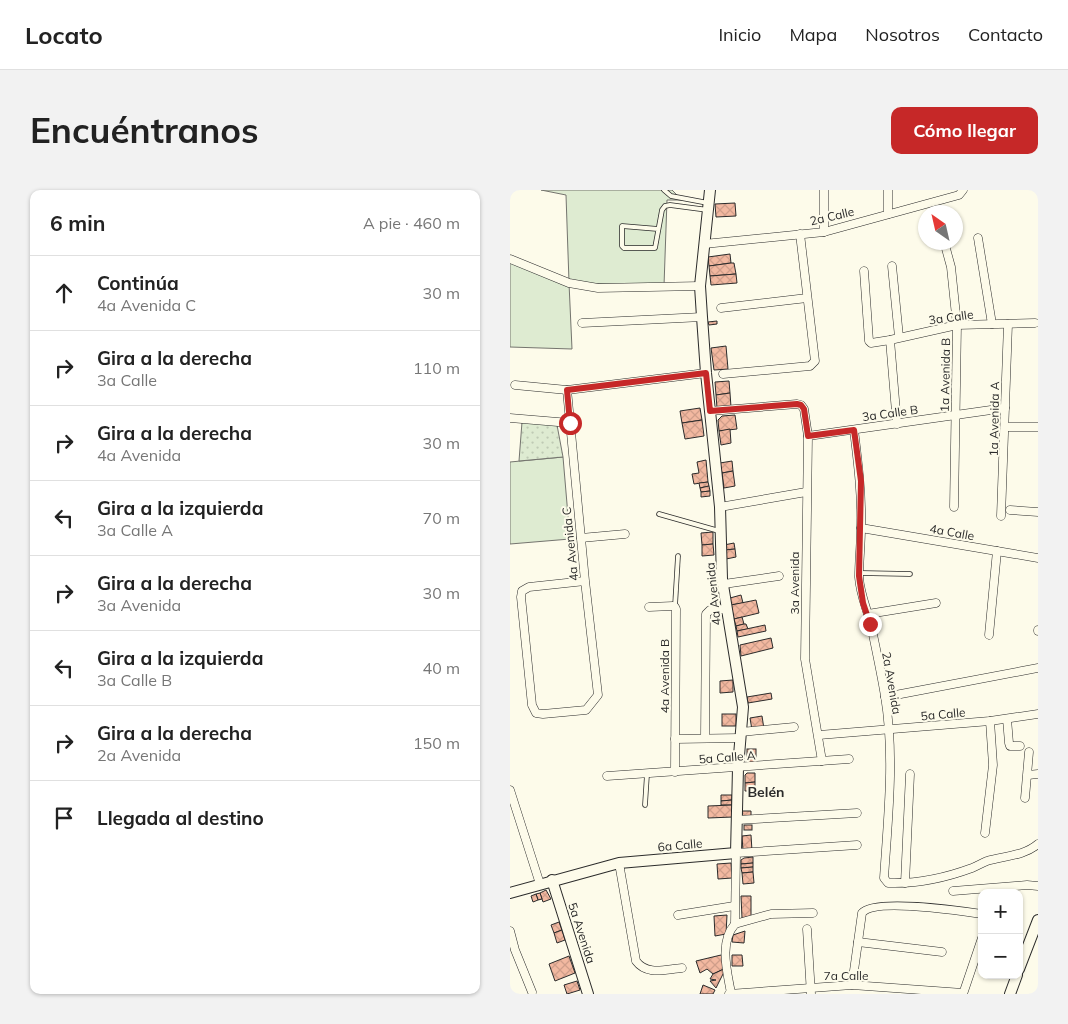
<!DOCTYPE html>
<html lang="es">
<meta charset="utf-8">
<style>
body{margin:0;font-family:Mulish,sans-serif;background:#f2f2f2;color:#222}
.controls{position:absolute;right:15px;bottom:15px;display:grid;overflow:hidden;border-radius:10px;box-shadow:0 1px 4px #0004}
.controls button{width:45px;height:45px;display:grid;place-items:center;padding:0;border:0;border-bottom:1px solid #e0e0e0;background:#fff;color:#222;font:25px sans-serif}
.compass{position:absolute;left:408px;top:15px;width:45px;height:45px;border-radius:50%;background:#fff;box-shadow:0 1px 4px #0004;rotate:326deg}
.stop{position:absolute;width:15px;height:15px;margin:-11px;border:4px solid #c62828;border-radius:50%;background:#fff}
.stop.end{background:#c62828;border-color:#fff;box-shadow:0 1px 5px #0008}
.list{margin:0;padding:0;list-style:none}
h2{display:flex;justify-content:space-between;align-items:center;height:65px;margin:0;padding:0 20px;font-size:21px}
h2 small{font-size:16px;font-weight:400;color:#767676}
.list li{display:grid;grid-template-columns:32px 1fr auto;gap:15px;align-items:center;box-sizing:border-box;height:75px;padding:0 20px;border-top:1px solid #e0e0e0}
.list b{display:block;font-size:19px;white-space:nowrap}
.list p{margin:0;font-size:16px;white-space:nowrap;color:#767676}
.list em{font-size:16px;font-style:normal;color:#767676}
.icon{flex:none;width:28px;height:28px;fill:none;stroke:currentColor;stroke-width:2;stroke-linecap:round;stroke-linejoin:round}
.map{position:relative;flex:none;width:528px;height:804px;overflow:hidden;border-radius:10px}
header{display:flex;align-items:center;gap:30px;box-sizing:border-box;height:70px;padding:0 25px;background:#fff;border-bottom:1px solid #e0e0e0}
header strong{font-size:24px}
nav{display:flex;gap:28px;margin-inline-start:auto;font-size:18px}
.intro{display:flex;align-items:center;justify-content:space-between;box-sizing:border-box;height:120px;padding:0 30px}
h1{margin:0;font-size:35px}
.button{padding:12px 22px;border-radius:10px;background:#c62828;color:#fff;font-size:18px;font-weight:700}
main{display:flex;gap:30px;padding:0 30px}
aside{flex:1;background:#fff;border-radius:10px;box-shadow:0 1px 4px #0004}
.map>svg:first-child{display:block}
</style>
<header>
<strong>Locato</strong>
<nav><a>Inicio</a><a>Mapa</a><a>Nosotros</a><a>Contacto</a></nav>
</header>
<div class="intro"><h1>Encuéntranos</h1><a class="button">Cómo llegar</a></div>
<main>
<aside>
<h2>6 min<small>A pie · 460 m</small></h2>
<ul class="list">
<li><svg class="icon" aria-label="ahead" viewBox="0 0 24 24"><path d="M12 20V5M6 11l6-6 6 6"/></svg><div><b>Continúa</b><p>4a Avenida C</p></div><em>30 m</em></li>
<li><svg class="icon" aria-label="right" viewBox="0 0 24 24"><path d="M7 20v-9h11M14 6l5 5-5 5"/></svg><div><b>Gira a la derecha</b><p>3a Calle</p></div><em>110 m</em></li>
<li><svg class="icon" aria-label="right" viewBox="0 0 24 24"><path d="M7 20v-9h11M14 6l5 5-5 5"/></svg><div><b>Gira a la derecha</b><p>4a Avenida</p></div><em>30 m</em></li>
<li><svg class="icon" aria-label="left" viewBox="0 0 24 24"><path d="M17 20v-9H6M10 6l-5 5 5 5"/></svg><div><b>Gira a la izquierda</b><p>3a Calle A</p></div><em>70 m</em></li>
<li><svg class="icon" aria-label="right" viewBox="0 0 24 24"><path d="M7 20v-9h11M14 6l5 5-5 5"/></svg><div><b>Gira a la derecha</b><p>3a Avenida</p></div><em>30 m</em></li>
<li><svg class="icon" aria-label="left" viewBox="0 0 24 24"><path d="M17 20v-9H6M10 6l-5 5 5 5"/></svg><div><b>Gira a la izquierda</b><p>3a Calle B</p></div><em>40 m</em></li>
<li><svg class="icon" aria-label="right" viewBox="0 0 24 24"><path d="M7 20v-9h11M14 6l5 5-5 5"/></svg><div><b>Gira a la derecha</b><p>2a Avenida</p></div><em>150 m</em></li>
<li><svg class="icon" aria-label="arrive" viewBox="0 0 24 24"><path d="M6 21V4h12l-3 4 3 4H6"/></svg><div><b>Llegada al destino</b></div></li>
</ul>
</aside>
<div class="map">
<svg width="528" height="804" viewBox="0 0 528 804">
<defs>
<pattern id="park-dots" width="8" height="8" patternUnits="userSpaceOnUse" patternTransform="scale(1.25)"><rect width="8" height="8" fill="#deebd1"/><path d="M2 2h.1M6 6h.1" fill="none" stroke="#bfcab4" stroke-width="1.8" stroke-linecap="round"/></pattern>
<pattern id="building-cross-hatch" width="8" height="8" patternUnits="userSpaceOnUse" patternTransform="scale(1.25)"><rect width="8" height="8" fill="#f2b8a0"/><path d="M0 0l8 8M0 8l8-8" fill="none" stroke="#d09e8a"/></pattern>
</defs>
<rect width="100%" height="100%" fill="#fdfbea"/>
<g fill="#deebd1" stroke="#74746e">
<path d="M31 0H162L172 10H157L154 96 59 93 62 159 0 157V69L59 92 56 5Z"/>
<path d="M53 267 60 349 0 354V272Z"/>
</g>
<path fill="url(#park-dots)" stroke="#74746e" d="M12 232 47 235 53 267 9 271Z"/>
<g fill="url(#building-cross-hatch)" stroke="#2b2b2b">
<path d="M225 13 226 26 206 27 205 14Z"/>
<path d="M220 64 221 73 199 76 198 67Z"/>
<path d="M221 73H224L226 84 200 86 199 76Z"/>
<path d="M226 84 227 93 201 95 200 86Z"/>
<path d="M207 131V134L199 135 198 132Z"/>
<path d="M216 156 218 179 204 180 201 158Z"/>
<path d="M219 191 220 203 206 205 205 192Z"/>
<path d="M220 203 221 217 207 218 206 205Z"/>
<path d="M190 218 192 230 172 233 170 221Z"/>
<path d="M225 225 227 239 209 241 208 230 212 226Z"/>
<path d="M192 230 194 246 175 249 172 233Z"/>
<path d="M220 239 221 253 211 255 209 241Z"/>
<path d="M196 270 198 292 184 294 182 284 189 283 187 272Z"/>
<path d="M222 271 223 281 212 283 210 273Z"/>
<path d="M223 281 225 296 214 298 212 283Z"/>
<path d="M198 292 199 296 190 298 189 293Z"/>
<path d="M199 296 200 301 191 302 190 298Z"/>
<path d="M200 301V306L191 307V302Z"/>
<path d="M203 342V354L192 355 191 343Z"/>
<path d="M224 353 225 359 215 360 214 355Z"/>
<path d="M203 354 204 365 192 366V355Z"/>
<path d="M225 359 226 367 216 369 215 360Z"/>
<path d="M231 405 233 413 221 415 220 408Z"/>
<path d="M246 410 249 423 224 429 221 415Z"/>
<path d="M232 427 234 434 226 436 224 429Z"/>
<path d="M234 434H236L238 439 227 441 226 436Z"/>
<path d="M255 435 256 441 228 447 227 441Z"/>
<path d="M261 448 263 458 231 466 230 455Z"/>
<path d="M223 490V502L210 503V491Z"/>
<path d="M261 503 262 509 238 513 237 507Z"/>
<rect x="212" y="524" width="14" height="12"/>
<path d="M252 526 254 539 242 540 240 528Z"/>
<rect x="237" y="559" width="9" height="14"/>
<path d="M237 583H245V592L235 593V585Z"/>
<path d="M245 592V601H235V593Z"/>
<path d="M211 605H222V610L211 611Z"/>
<path d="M222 610V615H211V611Z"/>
<path d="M222 615 223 627 198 628V616Z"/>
<path d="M232 621H241V627L232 628Z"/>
<rect x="234" y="635" width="8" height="5"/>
<path d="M241 645 242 661H233L232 646Z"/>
<path d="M243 667V673L231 674V670L234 668Z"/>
<path d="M221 673 222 688 208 689 207 674Z"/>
<path d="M243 673V677L231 678V674Z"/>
<path d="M243 677V682L232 683 231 678Z"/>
<path d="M243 682 244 693 233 694 232 683Z"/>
<path d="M36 700 41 709 33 712 30 703Z"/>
<path d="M30 703 32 709 28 710 26 704Z"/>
<path d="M26 704 28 710 23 712 21 706Z"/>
<path d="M231 706H241V726L232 728Z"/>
<path d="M217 725 216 744 205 746 204 726Z"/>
<path d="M49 732 52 740 44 743 41 735Z"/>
<path d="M52 740 55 750 47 753 44 743Z"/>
<path d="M235 741 234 753 222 752 223 745Z"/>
<path d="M211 765 216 778 203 784 197 779 190 783 186 771Z"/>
<path d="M222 765H232L233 776H222Z"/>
<path d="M59 766 65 783 45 791 39 774Z"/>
<path d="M216 778 206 798 200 791 206 790 200 789 203 784Z"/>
<path d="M67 791 70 800 57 804 54 795Z"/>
<path d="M193 795 205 800 203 804H190Z"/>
</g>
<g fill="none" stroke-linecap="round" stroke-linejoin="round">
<g stroke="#2b2b2b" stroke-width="5.5">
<g id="service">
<path d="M154 0 161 6 198 13"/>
<path d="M148 39 112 36V56L114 58H145L152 20 155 16 160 15 198 20"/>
<path d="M149 324 209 341"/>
<path d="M350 383 400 384"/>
<path d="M165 416 168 366"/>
<path d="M135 615 137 584"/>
</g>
</g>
<g stroke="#2b2b2b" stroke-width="9">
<g id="minor">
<path d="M314 0V42"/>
<path d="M378 24V0"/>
<path d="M468 48 482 134"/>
<path d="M194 54 314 42 449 5 453 0"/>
<path d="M435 55 441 77 447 135 444 317"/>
<path d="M0 69 59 93 88 98 190 96"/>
<path d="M382 76 389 147"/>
<path d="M354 81 359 151 361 153 380 150 447 135 525 133"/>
<path d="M211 118 297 108"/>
<path d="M72 133 192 127"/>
<path d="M380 150 387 234"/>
<path d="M213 184 300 176 305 171 290 44"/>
<path d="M5 195 57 200 196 183"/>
<path d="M57 200 75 391 88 505 76 520 33 524 26 523 22 515 11 407 12 401 19 397 75 391"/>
<path d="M200 221 287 214 291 215 294 219 298 246 295 469 312 571"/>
<path d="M0 228 60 233"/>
<path d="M495 237H528"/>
<path d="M344 240C348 273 352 305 351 338 351 354 349 371 349 387 350 404 357 419 361 435 366 459 371 482 375 506 385 566 378 627 374 688L378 693C407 694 435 688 462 678 467 676 472 673 477 671 494 666 514 666 528 654"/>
<path d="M298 246 495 218"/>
<path d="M210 317 296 302"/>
<path d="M500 320 528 322"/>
<path d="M491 326 498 134"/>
<path d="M351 338 528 368"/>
<path d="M71 348 115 344"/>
<path d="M214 394 269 386"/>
<path d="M139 417 163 416 165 417 166 419 165 582"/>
<path d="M358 424 426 413"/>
<path d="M528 441V440"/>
<path d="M479 445 487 361"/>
<path d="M375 507 528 478"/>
<path d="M497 529 499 553 500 556H510"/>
<path d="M231 542 284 537"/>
<path d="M309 545 480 531 528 524"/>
<path d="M195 548 196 424 200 420 216 419"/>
<path d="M165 549 230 548"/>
<path d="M518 585 528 584"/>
<path d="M97 586 339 569"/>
<path d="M0 600 30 694"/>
<path d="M515 608 519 562"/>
<path d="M227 630 347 623"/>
<path d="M475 643 483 575 480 531"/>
<path d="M109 673 126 771C137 786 156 779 172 778"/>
<path d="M395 693 400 584"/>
<path d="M443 701 517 695 528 696"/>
<path d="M168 725 224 716"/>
<path d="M225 734 261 724 303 723"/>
<path d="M297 739 301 804"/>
<path d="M0 741 5 760 22 802"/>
<path d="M348 752 432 762"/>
<path d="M342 795 352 723C364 708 451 721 472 724"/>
<path d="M221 803C217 781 209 752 225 734L226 663 347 655"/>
<path d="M219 804 342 795 453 803"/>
<path d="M453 804 472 748"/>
</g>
</g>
<g stroke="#2b2b2b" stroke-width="12">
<g id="tertiary">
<path d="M42 690 78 804"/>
<path d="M0 703 109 673 226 663 228 578 233 517 212 389 210 317 196 183 192 127 190 96 200 0"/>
<path d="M509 779 528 730"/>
<path d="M500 804 507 785"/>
</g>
</g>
<use href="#service" stroke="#fdfbea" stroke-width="4"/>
<use href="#minor" stroke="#fdfbea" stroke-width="8"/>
<use href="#tertiary" stroke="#fdfbea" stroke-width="10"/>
</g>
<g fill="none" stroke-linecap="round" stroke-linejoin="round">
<path stroke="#c62828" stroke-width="6" d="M60 233 57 200 196 183 200 221 287 214 291 215 294 219 298 246 344 240 351 291 349 386 353 413 360 434"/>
</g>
<g text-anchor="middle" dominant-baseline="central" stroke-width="4" stroke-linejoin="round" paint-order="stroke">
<g font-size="12" fill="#2b2b2b" stroke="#fdfbea">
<text transform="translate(322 26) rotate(-13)">2a Calle</text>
<text transform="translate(441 127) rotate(-8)">3a Calle</text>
<text transform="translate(435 185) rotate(-89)">1a Avenida B</text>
<text transform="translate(380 223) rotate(-8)">3a Calle B</text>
<text transform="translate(484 229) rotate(-89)">1a Avenida A</text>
<text transform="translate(442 342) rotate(10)">4a Calle</text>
<text transform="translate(60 354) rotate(-96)">4a Avenida C</text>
<text transform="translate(284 393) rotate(-90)">3a Avenida</text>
<text transform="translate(203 404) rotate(-96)">4a Avenida</text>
<text transform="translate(154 486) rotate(-90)">4a Avenida B</text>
<text transform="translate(382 493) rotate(80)">2a Avenida</text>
<text transform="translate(433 524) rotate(-5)">5a Calle</text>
<text transform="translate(217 567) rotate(-4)">5a Calle A</text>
<text transform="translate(170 655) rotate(-5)">6a Calle</text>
<text transform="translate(72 743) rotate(72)">5a Avenida</text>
<text x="336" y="785">7a Calle</text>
</g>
<g font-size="14" font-weight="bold" fill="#2b2b2b" stroke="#fdfbea">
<text x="256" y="602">Belén</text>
</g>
</g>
</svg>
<div class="controls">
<button>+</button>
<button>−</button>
</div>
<svg class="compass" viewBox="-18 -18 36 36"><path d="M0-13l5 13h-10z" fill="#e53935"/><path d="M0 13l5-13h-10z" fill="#767676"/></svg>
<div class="stop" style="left:60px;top:233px"></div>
<div class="stop end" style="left:360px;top:434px"></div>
</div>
</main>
